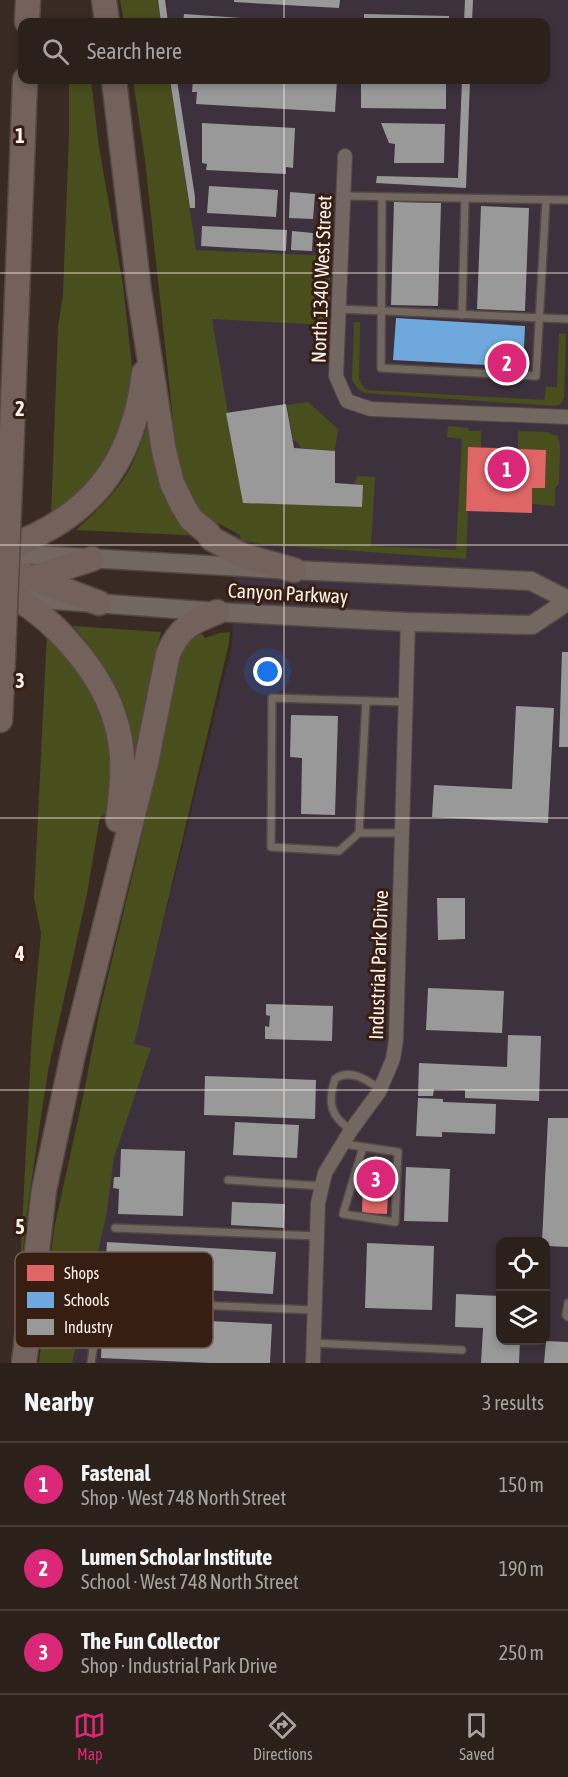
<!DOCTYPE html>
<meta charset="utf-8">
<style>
body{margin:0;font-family:"Asap Condensed",sans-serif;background:#372d27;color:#f1f3f6}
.controls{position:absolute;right:18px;bottom:18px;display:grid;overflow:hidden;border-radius:12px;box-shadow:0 3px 9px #0003}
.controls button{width:54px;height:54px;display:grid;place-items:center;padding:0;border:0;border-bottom:2px solid #473e39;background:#2b201a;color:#f1f3f6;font:30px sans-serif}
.you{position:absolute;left:268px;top:672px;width:21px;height:21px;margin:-15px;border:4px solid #fff;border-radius:50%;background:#1a73e8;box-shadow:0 0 0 9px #1a73e833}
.badge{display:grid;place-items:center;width:39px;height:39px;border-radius:50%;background:#db2777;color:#fff;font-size:20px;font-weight:700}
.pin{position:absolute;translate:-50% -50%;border:3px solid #fff;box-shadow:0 2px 6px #0006}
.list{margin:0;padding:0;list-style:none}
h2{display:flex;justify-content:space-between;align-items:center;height:78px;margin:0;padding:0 24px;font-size:26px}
h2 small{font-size:20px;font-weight:400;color:#a6a3a2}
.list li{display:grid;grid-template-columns:39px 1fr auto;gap:18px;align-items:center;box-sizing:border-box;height:84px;padding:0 24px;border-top:2px solid #473e39}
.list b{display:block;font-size:22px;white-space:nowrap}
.list p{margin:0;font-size:20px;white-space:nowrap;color:#a6a3a2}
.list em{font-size:20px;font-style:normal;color:#a6a3a2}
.icon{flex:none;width:33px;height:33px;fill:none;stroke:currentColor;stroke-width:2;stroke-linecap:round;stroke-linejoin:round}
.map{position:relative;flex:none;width:568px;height:1363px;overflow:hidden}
.search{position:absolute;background:#2b201a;box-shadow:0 3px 9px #0003;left:18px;right:18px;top:18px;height:66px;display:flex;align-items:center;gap:15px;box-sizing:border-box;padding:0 21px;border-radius:12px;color:#a6a3a2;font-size:22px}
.sheet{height:330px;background:#2b201a}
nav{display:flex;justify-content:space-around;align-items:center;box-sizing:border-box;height:84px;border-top:2px solid #473e39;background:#2b201a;font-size:16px;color:#a6a3a2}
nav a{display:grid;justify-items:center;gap:3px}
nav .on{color:#db2777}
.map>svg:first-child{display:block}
</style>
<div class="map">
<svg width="568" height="1363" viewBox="0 0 568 1363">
<rect width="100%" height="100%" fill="#392b23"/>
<path fill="#3d313d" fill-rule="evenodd" d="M150 0H568V1363H54L232 647 236 515 164 80H546V22H154ZM500 1242H546V1340H500Z"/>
<g fill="#494e1d">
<path d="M120 0H157L161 22H124Z"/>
<path d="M69 80H91L99 147 123 285 132 366 129 396 114 444 103 464 89 484 51 518 58 327 63 295 69 133Z"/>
<path d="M133 80H170L196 250 331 256 329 325 212 319 243 502 361 507 363 485 355 484 357 476 375 477 371 546 456 550 462 439 447 437 448 426 468 428 469 431H481V447H468L466 510H468L466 559 260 544 241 540 240 535 214 521 211 524C188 504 184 484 177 457L145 160Z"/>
<path d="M354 322H360L359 380 366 390 544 400 546 387H557L559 333 566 334 564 398 560 404 555 406 365 393 358 389 352 380Z"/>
<path d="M308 402 338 429 335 451 301 448 298 443 293 440 287 405Z"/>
<path d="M150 420 204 536 76 530C98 510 122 488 134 460 140 447 144 433 150 420Z"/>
<path d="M518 431 547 432 558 436 560 444 559 484 555 488V506L532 504V488H545L546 450 518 449Z"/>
<path d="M73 626 161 632 137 750H134C132 738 130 725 127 713 117 680 95 652 73 626Z"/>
<path d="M47 632C57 645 70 657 79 671 109 718 116 761 107 814L100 817 87 894 48 1071 29 1197 19 1287 32 1032 41 933 34 898Z"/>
<path d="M230 632 229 643 134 1044 151 1048 114 1157 106 1217 72 1363H39L54 1229 84 1092 100 1009 137 857 181 655C186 645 191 639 201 633L205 638 220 633Z"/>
</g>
<g fill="#e06666">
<path d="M468 447 546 450 545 488H532V513L466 511Z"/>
<path d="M363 1170 389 1171 387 1214 362 1213Z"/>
</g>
<path fill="#6fa8dc" d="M396 318 525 326 523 367 393 360Z"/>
<g fill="#999">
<path d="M158 0H165L168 22H161Z"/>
<path d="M234 0H340L339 8 234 2Z"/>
<path d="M465 0H473L472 22H464Z"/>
<path d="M184 14 287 21V22H183Z"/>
<path d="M364 14 449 16V22H364Z"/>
<path d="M170 80H177L195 197V208H190Z"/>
<path d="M193 80H337L335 112 196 104 197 92H192Z"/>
<path d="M361 80H446V109L361 108Z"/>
<path d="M462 80H470L466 188 376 183 377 176 458 178Z"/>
<path d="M202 123 295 128 293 168 286 167V174L206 170 207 164 202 163Z"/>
<path d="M381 123 445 124 444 163H394L395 144 389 143Z"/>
<path d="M209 186 278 190 276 217 207 213Z"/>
<path d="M290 192 315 194 313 219 289 218Z"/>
<path d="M394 202 441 203 438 306 391 305Z"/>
<path d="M481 206 529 208 525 311 477 309Z"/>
<path d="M202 226 287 230 286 251 201 246Z"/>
<path d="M292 231 313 233 312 251 291 250Z"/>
<path d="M286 404 294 448 335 451V483L363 485 362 507 243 503 226 413Z"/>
<path d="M562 652H568V747H559Z"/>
<path d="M516 706 554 708 548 823 432 817 434 785 512 789Z"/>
<path d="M291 715 338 716 335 815 301 814 302 758 290 757Z"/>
<path d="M437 898H465V939L438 940Z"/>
<path d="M428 988 504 991 502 1033 426 1030Z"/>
<path d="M266 1004 333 1006 332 1041 265 1039V1026L269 1027 270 1016 266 1015Z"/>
<path d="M508 1035 541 1036 539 1101 465 1098V1090L434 1089 433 1096H418L419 1063 507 1067Z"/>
<path d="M205 1076 316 1080 315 1119 204 1115Z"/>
<path d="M418 1098 443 1099V1102L496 1104 495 1134 442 1132V1137L416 1136Z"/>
<path d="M548 1118H568V1247L546 1246V1242H542Z"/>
<path d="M235 1122 299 1125 297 1158 233 1155Z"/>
<path d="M121 1149 185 1151 183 1216 118 1214 119 1189 113 1188 114 1177H120Z"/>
<path d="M406 1167 450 1169 448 1222 404 1221Z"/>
<path d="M232 1202 285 1204 284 1228 231 1225Z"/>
<path d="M107 1242 276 1252 273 1294 104 1284Z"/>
<path d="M367 1243 434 1246 432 1310 365 1308Z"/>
<path d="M456 1294 500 1296V1340H520L519 1363H481L483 1328 455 1327Z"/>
<path d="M103 1316 272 1324 270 1363H210L101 1358Z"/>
<path d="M546 1341 568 1342V1363H544Z"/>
</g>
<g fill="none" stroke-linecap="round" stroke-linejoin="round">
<g stroke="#544843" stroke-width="10">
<g id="lane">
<path d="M344 196 568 200"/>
<path d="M382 197 381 368 536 376 546 200"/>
<path d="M339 309 568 319"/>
<path d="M462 315 465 199"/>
<path d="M359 833 366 701"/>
<path d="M403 833H359L339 851 271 847 272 698 406 702"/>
<path d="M351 1130C331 1117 327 1103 335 1079 350 1068 367 1080 380 1089"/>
<path d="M344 1144 398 1152 395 1222 343 1214 363 1147"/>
<path d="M228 1180 322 1186"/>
<path d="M115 1228 317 1236"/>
<path d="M568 1303 566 1315 568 1317"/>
<path d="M313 1343 462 1350"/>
<path d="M91 1363 98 1314 105 1301 314 1310"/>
</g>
</g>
<g stroke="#544843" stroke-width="16">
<g id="street">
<path d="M345 156 336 376 347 401 371 409 568 417"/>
<path d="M313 1363 318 1203 325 1173 351 1130 379 1092 393 1059 396 1040 408 622"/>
</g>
</g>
<g stroke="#544843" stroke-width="21">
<g id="secondary">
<path d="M0 553 294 570 531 581 568 600"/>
<path d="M14 597 217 612 408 622 532 625 568 601"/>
</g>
</g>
<g stroke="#544843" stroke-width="27">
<g id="highway">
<path d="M104 0 107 22"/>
<path d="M27 22 28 0"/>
<path d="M114 80 139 291 164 451 172 483 182 504 191 519 207 532 212 539 244 556 294 570"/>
<path d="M10 485 25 80"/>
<path d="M0 550C89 520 133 466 144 373"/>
<path d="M0 566 99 603"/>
<path d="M29 579 92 559"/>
<path d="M0 590C49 611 102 671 116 723 126 755 122 787 118 820"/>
<path d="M0 720 3 657"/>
<path d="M24 1363 44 1190 73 1054 146 763 168 654C179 628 191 622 217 612"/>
</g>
</g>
<use href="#lane" stroke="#736761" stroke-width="7"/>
<use href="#street" stroke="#736761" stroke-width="14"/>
<use href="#secondary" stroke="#736761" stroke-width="18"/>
<use href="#highway" stroke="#73615b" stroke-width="24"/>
<g stroke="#544843" stroke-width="27" stroke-linecap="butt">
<path id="highway-bridge" d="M3 657 10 485"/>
</g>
<use href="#highway-bridge" stroke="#73615b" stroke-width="24"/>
</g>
<path fill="none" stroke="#fff2eb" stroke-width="1.5" stroke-opacity="0.55" d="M284 0V22M284 80V1363M0 273H568M0 545H568M0 818H568M0 1090H568"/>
<g text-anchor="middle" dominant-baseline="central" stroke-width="6" stroke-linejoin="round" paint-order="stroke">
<g font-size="20" fill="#fff2eb" stroke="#361f12">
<text transform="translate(321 279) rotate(-88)">North 1340 West Street</text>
<text transform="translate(288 593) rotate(3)">Canyon Parkway</text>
<text transform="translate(378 965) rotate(-88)">Industrial Park Drive</text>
</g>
</g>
<rect x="15" y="1252" width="198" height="96" rx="9" fill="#361f12" stroke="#725e53" stroke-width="1.5"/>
<rect x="27" y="1265" width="27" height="16" fill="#e06666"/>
<rect x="27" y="1292" width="27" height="16" fill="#6fa8dc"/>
<rect x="27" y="1319" width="27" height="16" fill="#999"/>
<g font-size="16" fill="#fff2eb">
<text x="64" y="1279">Shops</text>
<text x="64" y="1306">Schools</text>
<text x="64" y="1333">Industry</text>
</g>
<g font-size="20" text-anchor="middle" font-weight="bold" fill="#fff2eb" stroke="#361f12" stroke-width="6" stroke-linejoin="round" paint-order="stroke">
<text x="20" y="143">1</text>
<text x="20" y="416">2</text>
<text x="20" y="688">3</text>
<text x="20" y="961">4</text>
<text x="20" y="1234">5</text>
</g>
</svg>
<div class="controls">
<button><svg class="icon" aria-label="locate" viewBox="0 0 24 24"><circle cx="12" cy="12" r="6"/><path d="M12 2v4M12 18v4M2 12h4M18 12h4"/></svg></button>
<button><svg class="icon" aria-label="layers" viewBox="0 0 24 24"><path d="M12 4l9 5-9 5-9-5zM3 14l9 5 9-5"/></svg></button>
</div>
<div class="you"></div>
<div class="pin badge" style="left:507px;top:469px">1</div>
<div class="pin badge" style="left:507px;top:363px">2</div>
<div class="pin badge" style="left:376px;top:1179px">3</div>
<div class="search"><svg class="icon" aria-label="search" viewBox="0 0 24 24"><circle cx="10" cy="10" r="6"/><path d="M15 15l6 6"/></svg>Search here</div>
</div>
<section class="sheet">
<h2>Nearby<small>3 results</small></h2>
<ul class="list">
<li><span class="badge">1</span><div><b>Fastenal</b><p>Shop · West 748 North Street</p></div><em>150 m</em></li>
<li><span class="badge">2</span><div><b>Lumen Scholar Institute</b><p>School · West 748 North Street</p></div><em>190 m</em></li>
<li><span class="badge">3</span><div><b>The Fun Collector</b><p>Shop · Industrial Park Drive</p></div><em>250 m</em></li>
</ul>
</section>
<nav>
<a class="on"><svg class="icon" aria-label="map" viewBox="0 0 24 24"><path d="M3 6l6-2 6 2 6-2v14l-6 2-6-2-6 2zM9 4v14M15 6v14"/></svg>Map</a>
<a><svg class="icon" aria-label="directions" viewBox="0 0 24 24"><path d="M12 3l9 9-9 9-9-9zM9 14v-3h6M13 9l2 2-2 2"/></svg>Directions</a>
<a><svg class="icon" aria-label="saved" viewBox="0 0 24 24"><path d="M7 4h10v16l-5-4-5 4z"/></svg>Saved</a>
</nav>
